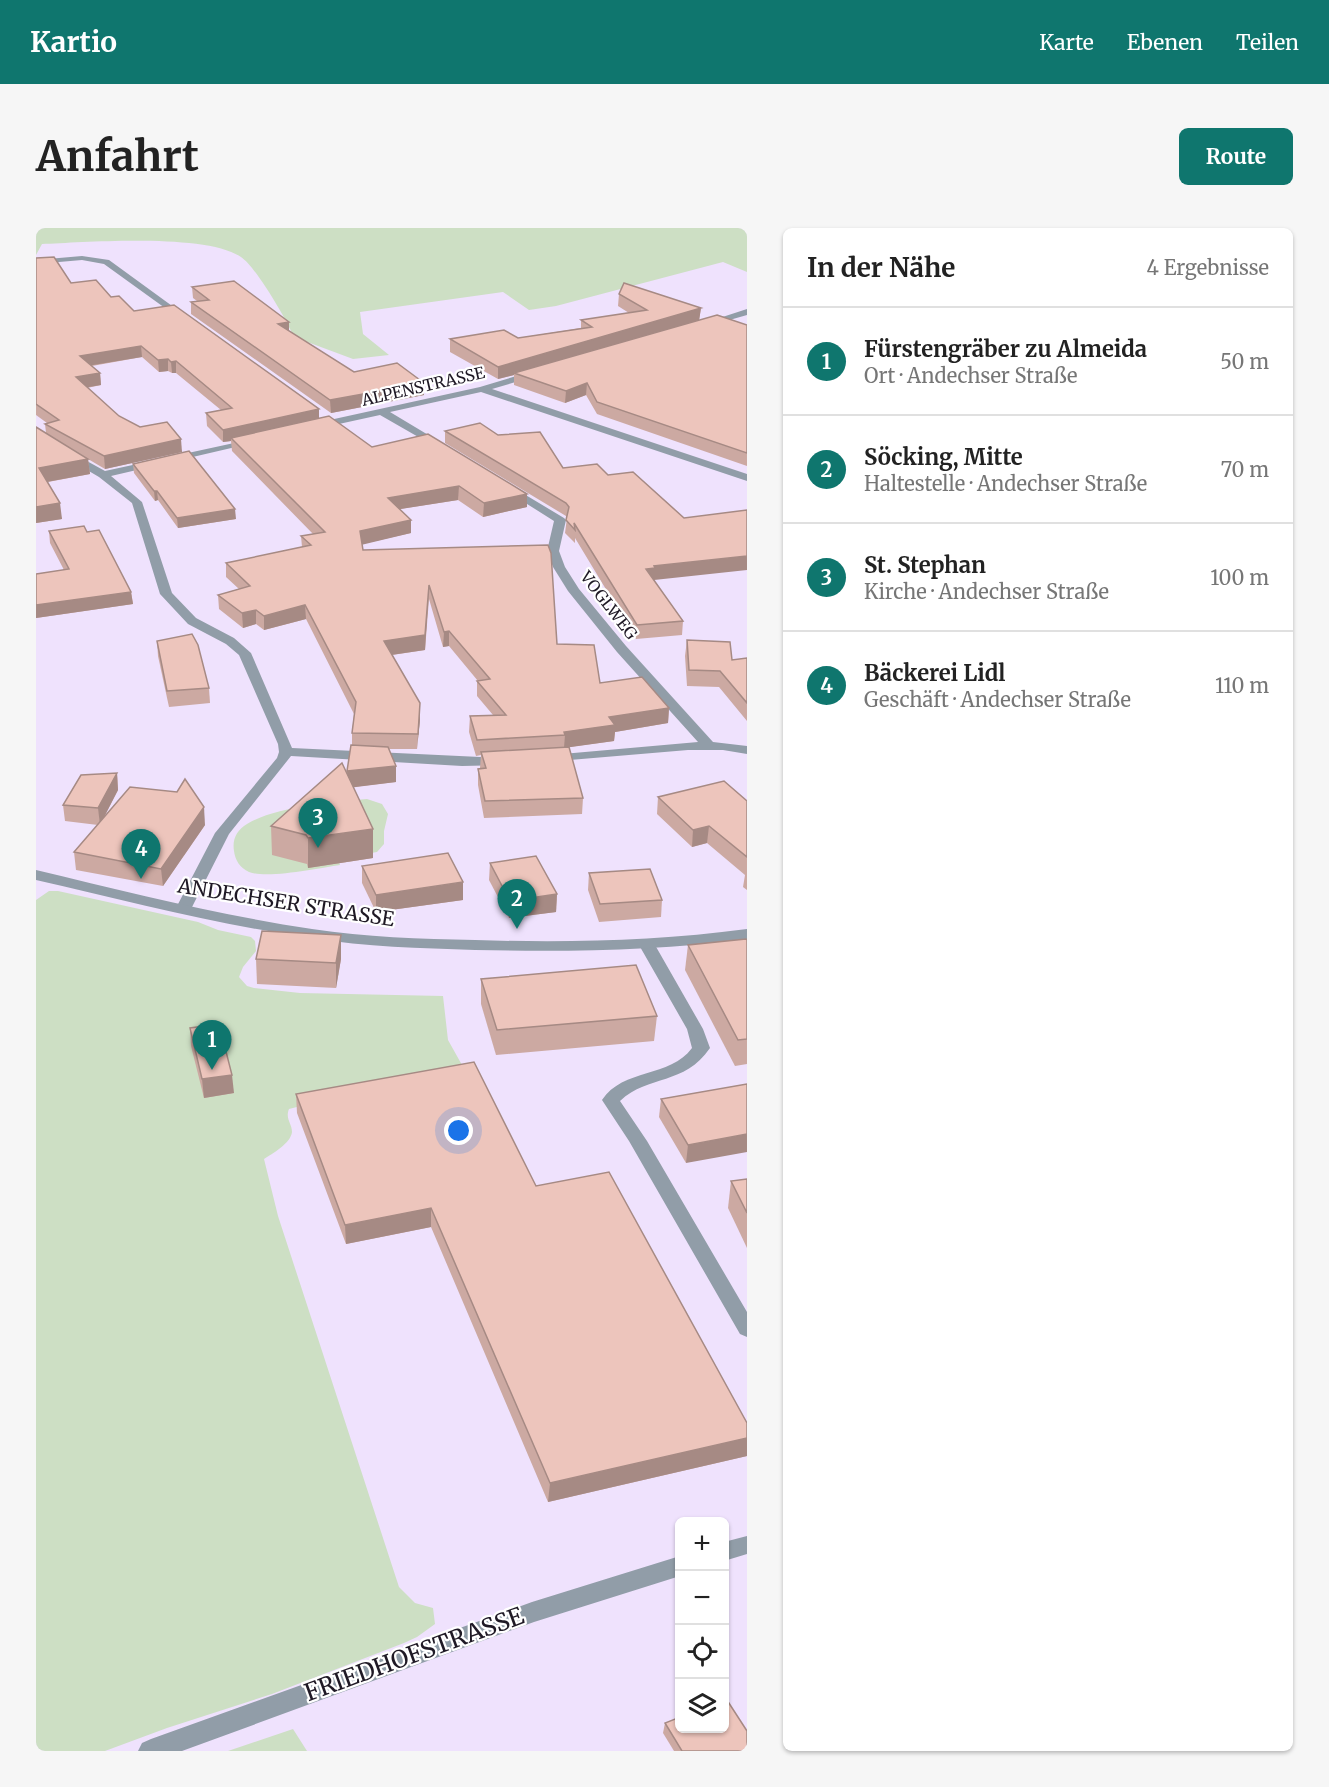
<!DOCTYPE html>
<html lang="de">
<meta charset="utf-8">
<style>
body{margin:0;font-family:Merriweather,serif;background:#f6f6f6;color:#222}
.controls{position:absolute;right:18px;bottom:18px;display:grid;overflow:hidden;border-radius:9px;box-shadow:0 2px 4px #0004}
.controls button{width:54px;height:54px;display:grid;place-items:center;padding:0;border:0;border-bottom:2px solid #e0e0e0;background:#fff;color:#222;font:30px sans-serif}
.you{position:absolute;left:423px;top:903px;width:21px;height:21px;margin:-15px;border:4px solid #fff;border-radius:50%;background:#1a73e8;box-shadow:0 0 0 9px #1a73e833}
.badge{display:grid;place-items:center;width:39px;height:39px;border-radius:50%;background:#0f766e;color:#fff;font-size:20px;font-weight:700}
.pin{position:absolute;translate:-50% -50px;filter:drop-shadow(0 2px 3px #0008)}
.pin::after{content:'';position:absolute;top:32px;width:21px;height:18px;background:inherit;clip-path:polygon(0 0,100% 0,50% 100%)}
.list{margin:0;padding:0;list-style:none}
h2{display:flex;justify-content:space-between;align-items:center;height:78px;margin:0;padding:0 24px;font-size:26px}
h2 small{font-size:20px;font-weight:400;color:#767676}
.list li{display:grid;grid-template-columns:39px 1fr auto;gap:18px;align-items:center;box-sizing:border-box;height:108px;padding:0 24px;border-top:2px solid #e0e0e0}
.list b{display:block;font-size:22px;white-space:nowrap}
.list p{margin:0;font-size:20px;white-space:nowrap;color:#767676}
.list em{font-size:20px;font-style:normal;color:#767676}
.icon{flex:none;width:33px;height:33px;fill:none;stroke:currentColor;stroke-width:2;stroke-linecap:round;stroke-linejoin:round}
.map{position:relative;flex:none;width:711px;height:1523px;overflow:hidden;border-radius:9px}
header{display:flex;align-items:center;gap:36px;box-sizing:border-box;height:84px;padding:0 30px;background:#0f766e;color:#fff}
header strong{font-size:28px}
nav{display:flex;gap:33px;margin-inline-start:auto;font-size:21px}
.intro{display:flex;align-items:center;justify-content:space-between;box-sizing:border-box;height:144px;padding:0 36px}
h1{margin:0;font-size:42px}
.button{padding:15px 27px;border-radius:9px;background:#0f766e;color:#fff;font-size:21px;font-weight:700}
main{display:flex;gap:36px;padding:0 36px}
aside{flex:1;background:#fff;border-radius:9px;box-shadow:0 2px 4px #0004}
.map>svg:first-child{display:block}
</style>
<header>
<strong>Kartio</strong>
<nav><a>Karte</a><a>Ebenen</a><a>Teilen</a></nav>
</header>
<div class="intro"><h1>Anfahrt</h1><a class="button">Route</a></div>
<main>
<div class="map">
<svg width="711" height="1523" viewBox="0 0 711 1523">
<rect width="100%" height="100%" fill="#efe2fd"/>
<g fill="#cddfc4">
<path d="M0 0H711V44L687 34 520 78 493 82 467 64 324 84 327 106 353 127 317 131 258 109C250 91 220 39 205 29 171 5 50 14 6 16L0 27Z"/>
<path d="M331 571 346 576 352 586 348 603V616L341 624 302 631 304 637C283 640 232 651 213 644 204 640 199 632 198 623 196 611 201 602 211 596 239 579 298 573 331 571Z"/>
<path d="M13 663H22L162 694 182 702 215 709 219 713 220 723 207 739 203 749 211 758 218 760 264 765 407 768 412 812 426 837 253 881C249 891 256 895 256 904 255 915 236 926 228 931L242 988 363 1359 379 1375 397 1380 399 1396 381 1409 368 1415 236 1466 131 1500 69 1523H0V672Z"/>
<path d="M257 1501 271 1523H192Z"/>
</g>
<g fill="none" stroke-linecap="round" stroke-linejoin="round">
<g fill="#919da8" fill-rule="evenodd">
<path d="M46 28 73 32 154 91 147 93 68 36 46 32 0 36V32Z"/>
<path d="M711 81V87L669 99 665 96Z"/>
<path d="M500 142 505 145 503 147 456 161 711 246V253L445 164 354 184 409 217 410 219 405 222 344 187 280 201 275 198 280 195 444 159Z"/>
<path d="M0 205 69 243 221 210V214L75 248 106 274 136 365 160 390 198 410 215 425 256 520 465 530 472 534 470 537 426 538 255 528 193 606 154 683H142L140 680 179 605 241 530 243 524 242 516 203 427 190 416 152 396 124 366 96 275 63 249 0 212Z"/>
<path d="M473 257 528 290 530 292 523 323 529 339 543 361 590 418 677 514 711 518V526L687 522H652L510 534 508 531 515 527 662 514 581 424 532 363 517 339 511 323 518 293 469 262V258Z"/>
<path d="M611 712 619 717 667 801 674 820C648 858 613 846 584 873L611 913 711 1084V1109L704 1106 593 913 566 872C587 840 634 850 656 820L651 801 603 717Z"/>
<path d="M711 1308V1326L688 1333V1314Z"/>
<path d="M644 1328V1348L498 1394 146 1523H102L106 1515 115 1511 496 1374Z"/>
</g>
<path fill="#919da8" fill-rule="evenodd" d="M0 642C91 664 183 687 276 701 330 709 384 711 439 712 530 715 620 713 711 701V711C620 723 530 724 439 722 384 720 330 719 276 710 183 697 91 673 0 652Z"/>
</g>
<g fill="#cca9a2">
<path d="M0 30 35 55 75 69 98 83 283 181V190L336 219 491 279 447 289 422 272 364 281 375 305 326 316 327 322 521 416 564 455 633 480 632 495 579 504 578 513 533 519 547 570 546 586 448 590 442 557V541L444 540 445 527 440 528 433 504 434 488 457 487 441 468V453H442L413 418 407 419 393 371 389 422 356 427 384 491 381 521H353L360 554 317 559 337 630 272 640 271 636 236 627 235 598 311 547 316 517V505L318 486 270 391 228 402 220 396 207 400 183 381 182 367 203 361 190 349V335L266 319 265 308 277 306 196 223 195 213 187 214 171 198 170 185 185 182 140 145H136L132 143 123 144 106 129 56 138 64 145 65 157 51 160 83 188 146 224 69 241 52 231 54 246 12 254 26 291 0 295 10 205 9 196 11 195 0 187Z"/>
<path d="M156 59 253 103 318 144 388 155V167L295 185 155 86V74L161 73 157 70Z"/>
<path d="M583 66 665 80 663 92 711 97V238L561 186 550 167 529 175 478 157V147L462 151 414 124V111L482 110 545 100V92L593 85 582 78Z"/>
<path d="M409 203 462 207 527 240 572 247 648 290 618 353 647 393 646 407 600 411 539 310V315L529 305 531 290 530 288 409 215Z"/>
<path d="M97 236 200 291 142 300 122 272 119 273 98 245Z"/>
<path d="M13 303 51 304 95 364 97 376 0 390V346L28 342 14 315Z"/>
<path d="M651 412 696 432 711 430V493L683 459 651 458 649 428Z"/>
<path d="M121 413 173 460 174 475 133 479 122 428Z"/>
<path d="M81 545 82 562 67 591 169 597 127 658 40 642 38 624 62 597 29 593 27 577Z"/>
<path d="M622 569 711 573V662L707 659 709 647 671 615 656 619 621 586Z"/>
<path d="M454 635 521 666 520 684 473 690 453 652Z"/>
<path d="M326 638 427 672 340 684 326 655Z"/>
<path d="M553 645 626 672 625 689 563 694 552 662Z"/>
<path d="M711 712V836L699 838 649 742 652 717Z"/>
<path d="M220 731H305L300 760 221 756Z"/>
<path d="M445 751 621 788 618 813 460 827 445 776Z"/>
<path d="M154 800 198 865 168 870 155 818Z"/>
<path d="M711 856 650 935 623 889 625 871Z"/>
<path d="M260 866 500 958 711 1195V1228L512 1274 395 999 310 1016 261 885Z"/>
<path d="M711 951V1020L692 980 695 953Z"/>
<path d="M629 1495 711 1523H638L627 1505Z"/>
</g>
<g fill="#a68a84">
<path d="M665 80 663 93 478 145V147L462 151V139Z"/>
<path d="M253 94V106L242 96Z"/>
<path d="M105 118 106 129 45 139 44 128Z"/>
<path d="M132 131V143L123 144 122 132Z"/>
<path d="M140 133V145H136L135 134Z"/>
<path d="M64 145 65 157 41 161 40 149Z"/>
<path d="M388 155V167L295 185 294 172Z"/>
<path d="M551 155 550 167 529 175 530 163Z"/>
<path d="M283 181V193L195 210V213L187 214V202Z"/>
<path d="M145 211 146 224 69 241 68 228Z"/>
<path d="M52 231 54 246 5 255 3 240Z"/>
<path d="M423 258 422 272 352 283V270Z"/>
<path d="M118 263H121L122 272 119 273Z"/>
<path d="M491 266V279L447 289 448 275Z"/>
<path d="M24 275 26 291 0 295V279Z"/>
<path d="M199 281 200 291 142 300 141 290Z"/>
<path d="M375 292V305L325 317 324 303Z"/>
<path d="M711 328V342L618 352V354L610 341 618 338Z"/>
<path d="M393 357 389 422 348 428V413Z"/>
<path d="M95 364 97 376 0 390V377Z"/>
<path d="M269 377 270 391 228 402V388Z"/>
<path d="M220 382V396L207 400 206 385Z"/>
<path d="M413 403V418L407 419 408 404Z"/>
<path d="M384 475V491L381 521 382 506Z"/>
<path d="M633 480 632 495 579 504 578 513 528 520 529 507 528 504 573 489Z"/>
<path d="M360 538V554L312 560 311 543Z"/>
<path d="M81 545 82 562 64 597 62 580Z"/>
<path d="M168 579 169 597 127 658 125 641Z"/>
<path d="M673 598 671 615 656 619 657 602Z"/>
<path d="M337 601V630L272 640V610Z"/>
<path d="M427 654V672L340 684V667Z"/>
<path d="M521 666 520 684 473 690 474 673Z"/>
<path d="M305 707V731L300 760V735Z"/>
<path d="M196 847 198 865 168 870 166 851Z"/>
<path d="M711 906V924L650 935 652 917Z"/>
<path d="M395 980V999L310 1016 309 997Z"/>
<path d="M711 1210V1228L512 1274 514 1255Z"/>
</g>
<g fill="#edc5bc" stroke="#a68a84" stroke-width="1.5">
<path d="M18 29 35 55 60 52 75 69 83 68 98 83 138 77 283 181 187 202 170 185 196 180 140 133 135 134 132 131 122 132 105 118 44 128 64 145 40 149 83 188 104 199 131 194 145 211 68 228 9 196 23 192 0 176V30Z"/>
<path d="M198 53 253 94 242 96 318 144 361 135 388 155 294 172 155 74 173 72 156 59Z"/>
<path d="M588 55 665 80 462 139 414 111 468 102 482 110 556 99 545 92 611 82 583 66Z"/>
<path d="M681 87 711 97V225L561 174 551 155 530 163 478 145Z"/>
<path d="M293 188 336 219 392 206 491 266 448 275 423 258 352 270 375 292 324 303 327 322 512 317 515 325 521 416 558 417 564 455 606 449 633 480 573 489 579 497 528 504 529 507 441 512 434 488 470 487 441 453 454 451 413 403 408 404 393 357 389 407 348 413 384 475 382 506 316 505 320 474 269 377 228 388 220 382 206 385 182 367 214 358 190 335 275 317 265 308 289 304 195 210Z"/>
<path d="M444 195 462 207 504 204 527 240 561 236 572 247 597 244 648 290 711 282V328L618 338 619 340 610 341 647 393 601 397 538 295 539 302 530 292 533 279 530 275 409 203Z"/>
<path d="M0 199 52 231 3 240 24 275 0 279Z"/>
<path d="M153 223 199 281 141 290 121 263H118L97 236Z"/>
<path d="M48 298 51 304 63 302 95 364 0 377V346L33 341 13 303Z"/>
<path d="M156 406 162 417 173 460 131 463 121 413Z"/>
<path d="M651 412 694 414 696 432 711 430V475L684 443 653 442Z"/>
<path d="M315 517 352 519 360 538 311 543Z"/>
<path d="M533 519 547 570 449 573 442 541 450 540 445 524Z"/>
<path d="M306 535 337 601 272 610 270 607 235 598Z"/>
<path d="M81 545 62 580 27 577 45 547Z"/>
<path d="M149 551 168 579 125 641 38 624 94 559 141 564Z"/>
<path d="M688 553 711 573V629L673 598 657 602 622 569Z"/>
<path d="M412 625 427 654 340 667 326 638Z"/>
<path d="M500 628 521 666 474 673 454 635Z"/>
<path d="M614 641 626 672 564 676 553 645Z"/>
<path d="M226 703 305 707 300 735 220 731Z"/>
<path d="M710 711 711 712V811L702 812 652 717Z"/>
<path d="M600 737 621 788 461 802 445 751Z"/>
<path d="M183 796 196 847 166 851 154 800Z"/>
<path d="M438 834 500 958 573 944 711 1195V1210L514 1255 395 980 309 997 260 866Z"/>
<path d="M711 856V906L652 917 625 871Z"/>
<path d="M711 951V985L695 953Z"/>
<path d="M689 1469 711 1503V1523H646L629 1495 644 1489V1500H688Z"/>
</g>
<g text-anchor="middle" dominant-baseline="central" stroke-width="4.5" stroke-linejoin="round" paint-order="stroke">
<g font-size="16" fill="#1f1925" stroke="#fff">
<text transform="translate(387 158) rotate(-13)">ALPENSTRASSE</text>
<text transform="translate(573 377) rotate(52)">VOGLWEG</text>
</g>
<g font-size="20" fill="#1f1925" stroke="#fff">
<text transform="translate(250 674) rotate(9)">ANDECHSER STRASSE</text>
</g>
<g font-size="24" fill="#1f1925" stroke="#fff">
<text transform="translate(378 1426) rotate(-20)">FRIEDHOFSTRASSE</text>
</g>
</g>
</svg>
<div class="controls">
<button>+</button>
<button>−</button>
<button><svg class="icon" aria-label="locate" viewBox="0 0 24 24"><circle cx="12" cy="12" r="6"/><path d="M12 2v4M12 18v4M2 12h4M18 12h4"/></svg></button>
<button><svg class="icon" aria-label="layers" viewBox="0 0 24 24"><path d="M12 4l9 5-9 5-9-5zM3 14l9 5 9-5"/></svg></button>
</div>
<div class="you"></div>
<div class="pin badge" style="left:176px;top:842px">1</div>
<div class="pin badge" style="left:481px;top:701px">2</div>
<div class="pin badge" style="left:282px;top:620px">3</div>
<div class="pin badge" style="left:105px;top:651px">4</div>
</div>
<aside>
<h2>In der Nähe<small>4 Ergebnisse</small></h2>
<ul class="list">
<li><span class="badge">1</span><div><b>Fürstengräber zu Almeida</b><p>Ort · Andechser Straße</p></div><em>50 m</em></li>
<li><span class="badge">2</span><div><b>Söcking, Mitte</b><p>Haltestelle · Andechser Straße</p></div><em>70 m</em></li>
<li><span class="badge">3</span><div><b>St. Stephan</b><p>Kirche · Andechser Straße</p></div><em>100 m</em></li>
<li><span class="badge">4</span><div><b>Bäckerei Lidl</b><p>Geschäft · Andechser Straße</p></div><em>110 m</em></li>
</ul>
</aside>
</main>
